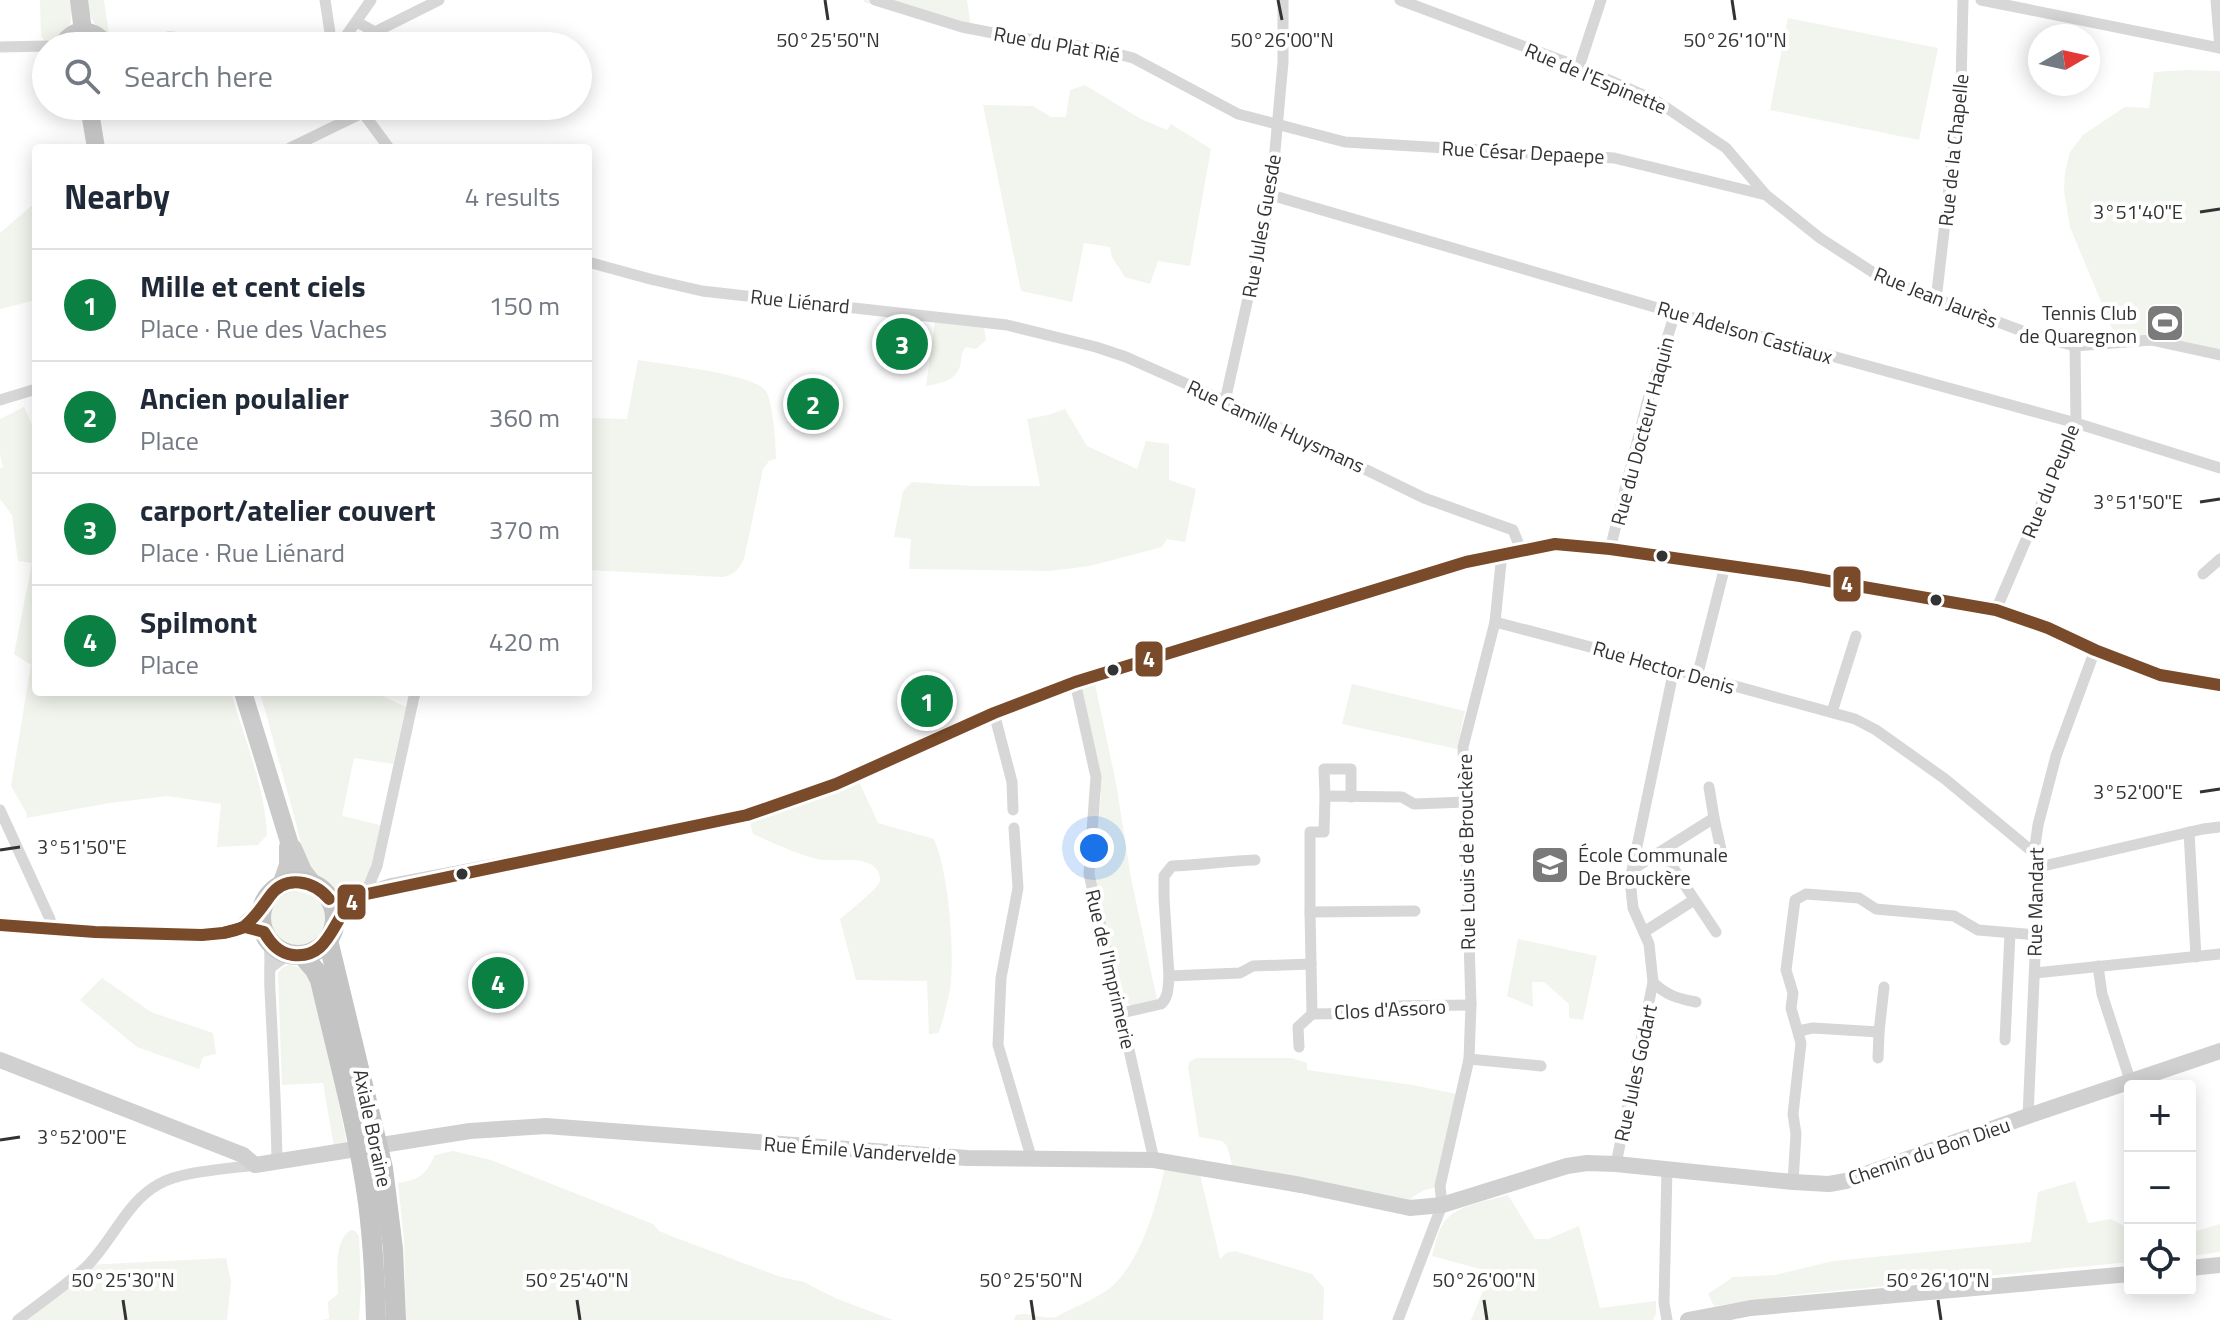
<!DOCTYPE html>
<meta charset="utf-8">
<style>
body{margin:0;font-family:"Titillium Web",sans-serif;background:#f2f2f3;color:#1f2937}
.controls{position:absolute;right:24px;bottom:24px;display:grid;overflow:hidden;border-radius:8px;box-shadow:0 4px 20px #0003}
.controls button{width:72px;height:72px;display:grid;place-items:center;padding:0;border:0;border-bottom:2px solid #e0e1e3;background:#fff;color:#1f2937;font:40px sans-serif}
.compass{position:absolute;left:2028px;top:24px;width:72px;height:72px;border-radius:50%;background:#fff;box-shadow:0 4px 20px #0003;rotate:81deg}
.you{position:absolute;left:1094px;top:848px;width:28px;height:28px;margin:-20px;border:6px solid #fff;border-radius:50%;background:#1a73e8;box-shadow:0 0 0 12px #1a73e833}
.badge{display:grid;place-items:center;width:52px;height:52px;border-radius:50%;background:#0b8043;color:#fff;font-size:26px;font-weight:700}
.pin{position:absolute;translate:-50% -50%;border:4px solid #fff;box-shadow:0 2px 8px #0006}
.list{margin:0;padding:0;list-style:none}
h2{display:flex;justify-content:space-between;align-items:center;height:104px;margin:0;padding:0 32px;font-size:34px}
h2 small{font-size:26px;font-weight:400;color:#747a83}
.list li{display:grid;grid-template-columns:52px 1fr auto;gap:24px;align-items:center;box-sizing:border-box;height:112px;padding:0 32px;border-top:2px solid #e0e1e3}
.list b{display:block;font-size:30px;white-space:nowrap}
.list p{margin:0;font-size:26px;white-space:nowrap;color:#747a83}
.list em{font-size:26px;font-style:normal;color:#747a83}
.icon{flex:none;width:44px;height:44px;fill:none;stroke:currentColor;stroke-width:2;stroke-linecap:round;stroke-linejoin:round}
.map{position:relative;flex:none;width:2220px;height:1320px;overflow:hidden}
.search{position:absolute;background:#fff;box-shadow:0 4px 20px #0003;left:32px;top:32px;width:560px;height:88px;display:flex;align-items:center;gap:20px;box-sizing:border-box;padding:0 28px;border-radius:44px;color:#747a83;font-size:30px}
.panel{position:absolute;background:#fff;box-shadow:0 4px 20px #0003;left:32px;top:144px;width:560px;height:552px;border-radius:8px}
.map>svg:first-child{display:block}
</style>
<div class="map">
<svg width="2220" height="1320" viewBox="0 0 2220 1320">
<rect width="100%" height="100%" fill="#fff"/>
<g fill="#f1f5ed">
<path d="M40 0H104L109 35 94 23 89 13 72 3C72 26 69 36 45 41L41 36Z"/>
<path d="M864 0H967L972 35 864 2Z"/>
<path d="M1788 18 1938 48 1919 140 1770 110Z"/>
<path d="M2187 70 2220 71V350L2150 334 2116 338 2070 227 2064 191 2065 172 2070 152 2083 135 2125 107 2149 108 2154 72Z"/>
<path d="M1085 85 1141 119 1167 130 1171 124 1211 149 1190 266 1158 261 1150 284 1125 277 1112 257 1110 247 1084 243 1072 302 1021 291 983 105 1033 106 1051 117H1066L1070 90Z"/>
<path d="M36 202V300L0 309V233Z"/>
<path d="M935 322 984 328 986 340 976 349 966 347C960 354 962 358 960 366 955 382 940 383 926 386Z"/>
<path d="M638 360C661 364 755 374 766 391 773 402 776 445 776 459L769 461 763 469 744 559C739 569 734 575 723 577L588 570V418L627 419Z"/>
<path d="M24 407 34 429H36V692H231C244 739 265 786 267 835L258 845 217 847 221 804 167 796 110 803 26 818 27 814 11 786 31 665 14 654 32 563 18 561 12 515 0 499V468L3 467 0 454V419Z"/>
<path d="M1065 409 1087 446 1137 469 1146 441 1169 444V480L1196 489 1185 542 1167 539 1162 547 1090 566 1050 571 909 569 911 539 894 537 903 491 912 482 971 486H1040L1027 419 1048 415Z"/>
<path d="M1095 684 1116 783 1131 878 1157 1000 1131 1006 1122 997 1093 866 1101 796 1079 688Z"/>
<path d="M1352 684 1465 711 1457 749 1342 724Z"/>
<path d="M260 692H374L406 707 393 764 354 758 342 816 380 825C376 845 372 890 347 893 336 895 321 884 315 876 302 858 299 832 293 812 282 772 271 732 260 692Z"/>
<path d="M856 775 878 823 934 839C949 875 955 951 950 990 947 1004 943 1019 939 1033L929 1034 927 981 856 980 840 919C847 913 880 887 880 881 881 876 877 868 872 865 857 856 834 863 817 859 796 854 773 843 753 834L750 822Z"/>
<circle cx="298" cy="918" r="31"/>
<path d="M1518 939 1597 956 1583 1020 1569 1018V1004L1544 982H1532L1533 1007 1507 996Z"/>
<path d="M289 965C299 966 304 969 310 978L334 1078 347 1145 334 1147 323 1083 282 1085 278 973 282 968Z"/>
<path d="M102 978 151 1012 213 1033 216 1054 203 1057 199 1069 137 1047 80 1000Z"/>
<path d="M1197 1058H1292L1307 1063V1070L1413 1085 1461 1095 1440 1186 1425 1190 1412 1197 1410 1208 1234 1173 1227 1146 1222 1141 1199 1137 1188 1067 1190 1061Z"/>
<path d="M453 1151 491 1160 653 1224 659 1231 679 1239 781 1277 804 1282 835 1298 893 1320H406L404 1240 398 1183C420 1179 425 1176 435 1155Z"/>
<path d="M1166 1162 1198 1166 1220 1259 1226 1253 1235 1251 1312 1274 1324 1288 1323 1320H1014L1016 1315C1029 1311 1042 1320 1056 1317 1072 1308 1091 1301 1106 1291 1141 1266 1158 1201 1166 1162Z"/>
<path d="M2075 1181 2088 1223 2111 1219 2124 1226 2130 1224V1262L1793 1295 1714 1306 1708 1294 1733 1277 1775 1275 1833 1261 2031 1242 2038 1192Z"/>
<path d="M1508 1195 1535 1239H1548L1579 1226 1600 1308 1656 1301V1314L1653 1320H1471L1491 1272 1432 1256C1435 1246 1437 1233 1443 1224 1454 1205 1488 1201 1508 1195Z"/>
<path d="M2220 1224V1252L2190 1256V1233Z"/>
<path d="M350 1230 355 1231 359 1236 361 1286 359 1320H322L329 1319 328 1302 338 1294C338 1274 333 1243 350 1230Z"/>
<path d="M226 1258 231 1282 227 1320H11L85 1265Z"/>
</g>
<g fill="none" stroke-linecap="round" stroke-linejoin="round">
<g stroke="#d7d7d7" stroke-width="11">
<path d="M325 0 332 46"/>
<path d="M875 0 962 27 1014 37 1099 49 1133 58 1238 114 1345 142 1614 158 1766 195"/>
<path d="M1400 0 1579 67 1655 100 1726 148 1766 195 1820 238 1877 275 1899 285 2033 335 2075 346 2151 340 2220 355"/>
<path d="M1981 0 2220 48"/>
<path d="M2216 0 2220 48"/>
<path d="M357 22 375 32 439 0"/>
<path d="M110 46 132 41 170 37 278 46"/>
<path d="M339 46 371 0"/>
<path d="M0 47 48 46"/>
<path d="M1579 67 1601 0"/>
<path d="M358 106 389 148"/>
<path d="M290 148 362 113"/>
<path d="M1271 195 1675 313 2076 423 2220 468"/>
<path d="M588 262 650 279 702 291 1007 325 1096 347 1126 357 1225 401 1424 498 1513 530 1521 550"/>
<path d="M1936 300 1961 85 1963 0"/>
<path d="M0 400 36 389"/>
<path d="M1225 401 1271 195 1283 62V0"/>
<path d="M1610 549 1647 403 1675 313"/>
<path d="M2203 574 2220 559"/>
<path d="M1996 610 2076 423 2075 346"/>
<path d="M1495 622C1615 653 1735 686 1855 719L1876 730 1945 779 2034 853"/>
<path d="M1697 677 1725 566"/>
<path d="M1075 682 1096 777 1089 874 1154 1160"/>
<path d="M1832 712 1856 636"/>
<path d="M994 713 1012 782 1013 810"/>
<path d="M1325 796 1324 769H1351V797"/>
<path d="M0 810 50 919 51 929"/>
<path d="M1014 828 1018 888 1001 978 998 1045 1032 1160"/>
<path d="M2189 832 2196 957"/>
<path d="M1662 851 1716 932"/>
<path d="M1714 860 1722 854 1714 818"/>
<path d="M2039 867 2203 829 2220 827"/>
<path d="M1633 869 1714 818 1709 787"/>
<path d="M359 894 369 885 377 866 415 692"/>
<path d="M1415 911 1310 912 1312 1014 1374 1013 1387 1006 1471 1005"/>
<path d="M1310 912V832H1324L1325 796 1402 797 1414 804 1465 802"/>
<path d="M1644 932 1694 900"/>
<path d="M269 941C271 958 269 974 270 991 273 1048 276 1104 277 1161"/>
<path d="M2098 966 2102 994 2130 1080"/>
<path d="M270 968 289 954"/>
<path d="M2035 973 2220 954"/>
<path d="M1169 976 1164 898V876L1172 866C1200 865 1227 861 1255 860"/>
<path d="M1653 982C1665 995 1679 999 1696 1002"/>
<path d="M1121 1013 1161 1004C1169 997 1168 986 1169 976L1240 973 1253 966 1311 964"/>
<path d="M1798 1031 1813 1028 1879 1032 1884 987"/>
<path d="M2005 1040 2010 933"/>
<path d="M1299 1047 1298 1027 1312 1014"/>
<path d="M1878 1058 1879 1032"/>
<path d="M1469 1059 1541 1066"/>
<path d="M2028 1116 2039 867 2034 853 2038 825 2056 756 2095 650"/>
<path d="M1616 1164 1653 982 1649 944 1633 908 1630 880 1674 669"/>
<path d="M1793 1182 1796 1134 1793 1114 1801 1043 1791 1008 1793 993 1786 970 1795 900 1806 894 1859 898 1876 909 1954 916 1978 930 2036 935"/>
<path d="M18 1320C40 1303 65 1286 86 1267 112 1242 126 1202 159 1184 182 1171 228 1169 255 1165"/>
<path d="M1398 1320 1442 1205 1440 1186 1469 1059 1471 1005 1463 747 1495 622 1502 553"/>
<path d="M1667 1320 1664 1303 1667 1168"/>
</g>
<g stroke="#d0d0d0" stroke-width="16">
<path d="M329 899 355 898 391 886 555 855 747 815 836 784 994 713 1075 682 1466 562 1555 544 1610 549 1800 576 1996 610 2048 628 2095 650 2160 675 2220 685"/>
<path d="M335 921 355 898"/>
<path d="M0 925 95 932 202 935 223 933 245 927 246 923 263 909"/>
<path d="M245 927 264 932"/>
<path d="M0 1060 243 1155 255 1165 470 1131 546 1126 967 1158 1154 1160 1301 1185 1410 1208 1442 1205 1567 1166 1587 1163 1616 1164 1793 1182 1829 1184 1846 1181 2028 1116 2220 1051"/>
<path d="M2190 1268 2220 1265"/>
<path d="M1688 1320 1751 1308 2130 1274"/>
</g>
<g stroke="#cacaca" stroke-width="18">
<path d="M79 0 83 31"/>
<path d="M62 46C73 26 95 27 106 46"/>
<path d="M89 106 96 148"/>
<path d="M243 692 290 845 293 848 303 871 314 885"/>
<path d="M281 885 288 865V847"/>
</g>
<g stroke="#c4c4c4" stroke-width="20">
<circle cx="298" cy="918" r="37"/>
<path d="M328 940 383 1168 393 1249 396 1320"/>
<path d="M302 955 315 970 320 980C337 1054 358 1128 368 1203 373 1242 375 1281 376 1320"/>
</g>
<g stroke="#fff" stroke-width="18">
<g id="bus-1">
<path d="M0 925 95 932 202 935 223 933 245 927 264 932C271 944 279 953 293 955 334 960 332 909 362 895L747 815 836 784 994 713 1075 682 1466 562 1555 544 1610 549 1800 576 1996 610 2048 628 2095 650 2160 675 2220 685"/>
<path d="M223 933C231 931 241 930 246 925 257 915 262 907 270 896 286 874 314 881 329 899"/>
</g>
</g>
<use href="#bus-1" stroke="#7a4b2a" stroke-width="12"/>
</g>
<path fill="none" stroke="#333" stroke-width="3" d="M825 0 828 20M1278 0 1282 20M1732 0 1735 20M2200 212 2220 209M2200 502 2220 499M2200 792 2220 789M0 850 20 847M0 1140 20 1137M123 1300 126 1320M577 1300 580 1320M1031 1300 1034 1320M1484 1300 1487 1320M1938 1300 1941 1320"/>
<defs>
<g id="stadium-square" transform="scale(2)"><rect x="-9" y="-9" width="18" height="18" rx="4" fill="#7a7a7a" stroke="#fff"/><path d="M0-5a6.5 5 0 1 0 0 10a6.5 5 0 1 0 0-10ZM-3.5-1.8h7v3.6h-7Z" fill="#fff"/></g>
<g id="school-square" transform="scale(2)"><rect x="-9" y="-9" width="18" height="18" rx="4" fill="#7a7a7a" stroke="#fff"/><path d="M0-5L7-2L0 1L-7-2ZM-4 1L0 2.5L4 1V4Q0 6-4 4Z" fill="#fff"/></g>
</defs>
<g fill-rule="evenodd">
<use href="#stadium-square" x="2165" y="323"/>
<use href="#school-square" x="1550" y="865"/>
</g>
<g fill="#333" stroke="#fff" stroke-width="3">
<circle cx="1662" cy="556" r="7"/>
<circle cx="1936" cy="600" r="7"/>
<circle cx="1113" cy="670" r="7"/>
<circle cx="462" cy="874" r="7"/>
</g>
<g text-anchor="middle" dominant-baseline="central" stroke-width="8" stroke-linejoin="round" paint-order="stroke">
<g font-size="20" fill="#333" stroke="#fff">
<text transform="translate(1057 44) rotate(10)">Rue du Plat Rié</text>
<text transform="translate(1596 78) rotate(23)">Rue de l'Espinette</text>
<text transform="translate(1953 150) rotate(-84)">Rue de la Chapelle</text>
<text transform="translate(1523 152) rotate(3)">Rue César Depaepe</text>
<text transform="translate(1261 226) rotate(-80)">Rue Jules Guesde</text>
<text transform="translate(1936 297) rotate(22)">Rue Jean Jaurès</text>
<text transform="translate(800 301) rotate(6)">Rue Liénard</text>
<text transform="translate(1745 332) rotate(16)">Rue Adelson Castiaux</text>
<text transform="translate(1276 426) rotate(25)">Rue Camille Huysmans</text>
<text transform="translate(1642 431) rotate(-75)">Rue du Docteur Haquin</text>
<text transform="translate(2050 481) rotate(-68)">Rue du Peuple</text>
<text transform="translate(1664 667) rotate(16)">Rue Hector Denis</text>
<text transform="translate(1466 852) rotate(-91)">Rue Louis de Brouckère</text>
<text transform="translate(2035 902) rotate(-89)">Rue Mandart</text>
<text transform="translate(1111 969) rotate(77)">Rue de l'Imprimerie</text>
<text transform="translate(1390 1009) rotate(-3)">Clos d'Assoro</text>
<text transform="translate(1635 1073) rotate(-78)">Rue Jules Godart</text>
<text transform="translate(373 1128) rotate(78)">Axiale Boraine</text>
<text transform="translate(860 1150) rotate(4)">Rue Émile Vandervelde</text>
<text transform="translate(1929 1151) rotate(-19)">Chemin du Bon Dieu</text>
</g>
<g font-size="20" fill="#333" stroke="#fff" text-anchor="end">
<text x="2137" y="312">Tennis Club<tspan x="2137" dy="23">de Quaregnon</tspan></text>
<text x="1578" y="854" text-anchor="start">École Communale<tspan x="1578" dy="23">De Brouckère</tspan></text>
</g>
</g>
<g font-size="20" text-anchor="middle" fill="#333" stroke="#fff" stroke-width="8" stroke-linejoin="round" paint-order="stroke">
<text x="1282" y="47">50°26'00"N</text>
<text x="1735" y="47">50°26'10"N</text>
<text x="828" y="47">50°25'50"N</text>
<text x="2138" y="219">3°51'40"E</text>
<text x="2138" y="509">3°51'50"E</text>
<text x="2138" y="799">3°52'00"E</text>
<text x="82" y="854">3°51'50"E</text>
<text x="82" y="1144">3°52'00"E</text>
<text x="123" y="1287">50°25'30"N</text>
<text x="577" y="1287">50°25'40"N</text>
<text x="1031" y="1287">50°25'50"N</text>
<text x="1484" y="1287">50°26'00"N</text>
<text x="1938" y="1287">50°26'10"N</text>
</g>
<g stroke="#fff" stroke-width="3">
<rect x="1832" y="565" width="30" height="38" rx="8" fill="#7a4b2a"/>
<rect x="1134" y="640" width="30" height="38" rx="8" fill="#7a4b2a"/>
<rect x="336" y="883" width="31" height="38" rx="8" fill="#7a4b2a"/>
</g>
<g font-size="22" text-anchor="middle" font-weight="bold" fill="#fff">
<text x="1847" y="592">4</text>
<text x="1149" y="667">4</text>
<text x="352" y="910">4</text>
</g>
</svg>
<div class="controls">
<button>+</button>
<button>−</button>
<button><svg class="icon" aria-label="locate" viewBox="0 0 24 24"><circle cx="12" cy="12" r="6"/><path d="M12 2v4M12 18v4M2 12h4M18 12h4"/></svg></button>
</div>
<svg class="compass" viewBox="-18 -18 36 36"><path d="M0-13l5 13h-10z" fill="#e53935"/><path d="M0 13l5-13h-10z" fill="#747a83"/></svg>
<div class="you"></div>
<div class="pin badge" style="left:927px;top:701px">1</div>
<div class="pin badge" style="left:813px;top:404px">2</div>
<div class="pin badge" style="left:902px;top:344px">3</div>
<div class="pin badge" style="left:498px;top:983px">4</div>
<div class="search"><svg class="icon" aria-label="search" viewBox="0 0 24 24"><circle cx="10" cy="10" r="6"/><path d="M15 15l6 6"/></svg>Search here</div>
<section class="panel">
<h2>Nearby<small>4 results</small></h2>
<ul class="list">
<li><span class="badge">1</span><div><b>Mille et cent ciels</b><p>Place · Rue des Vaches</p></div><em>150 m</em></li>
<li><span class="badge">2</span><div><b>Ancien poulalier</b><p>Place</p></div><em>360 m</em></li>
<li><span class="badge">3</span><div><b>carport/atelier couvert</b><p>Place · Rue Liénard</p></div><em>370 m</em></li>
<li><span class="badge">4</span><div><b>Spilmont</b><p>Place</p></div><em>420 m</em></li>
</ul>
</section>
</div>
